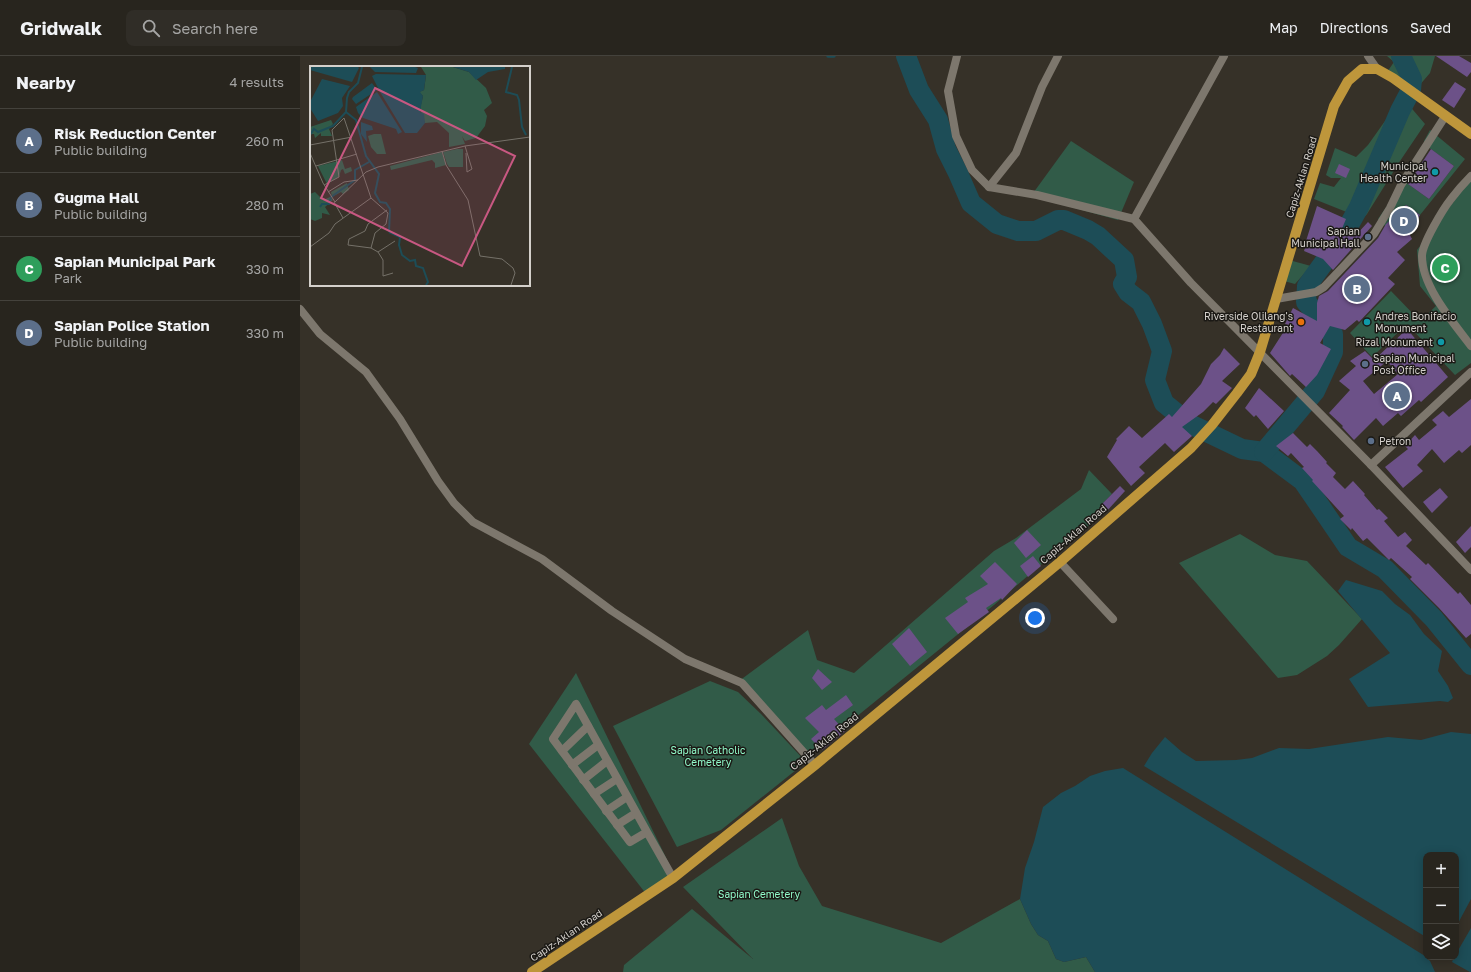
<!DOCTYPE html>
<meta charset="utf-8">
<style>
body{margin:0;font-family:"Golos Text",sans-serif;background:#302d27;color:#f1f3f6}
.controls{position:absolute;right:12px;bottom:12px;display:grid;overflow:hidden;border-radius:8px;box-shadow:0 2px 10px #0003}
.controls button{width:36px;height:36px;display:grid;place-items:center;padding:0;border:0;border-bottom:1px solid #44423c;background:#28251e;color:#f1f3f6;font:20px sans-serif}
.you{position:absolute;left:735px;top:562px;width:14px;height:14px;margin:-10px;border:3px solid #fff;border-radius:50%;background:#1a73e8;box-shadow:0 0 0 6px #1a73e833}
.badge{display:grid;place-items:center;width:26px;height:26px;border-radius:50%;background:#ea580c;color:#fff;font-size:13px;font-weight:700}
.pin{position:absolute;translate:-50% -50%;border:2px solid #fff;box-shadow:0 1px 4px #0006}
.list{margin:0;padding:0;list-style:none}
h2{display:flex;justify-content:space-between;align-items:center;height:52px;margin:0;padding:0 16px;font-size:17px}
h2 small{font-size:13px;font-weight:400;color:#a5a5a4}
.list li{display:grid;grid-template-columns:26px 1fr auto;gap:12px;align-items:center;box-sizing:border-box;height:64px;padding:0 16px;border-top:1px solid #44423c}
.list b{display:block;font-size:15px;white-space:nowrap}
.list p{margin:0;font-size:13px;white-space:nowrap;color:#a5a5a4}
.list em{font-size:13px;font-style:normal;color:#a5a5a4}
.icon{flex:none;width:22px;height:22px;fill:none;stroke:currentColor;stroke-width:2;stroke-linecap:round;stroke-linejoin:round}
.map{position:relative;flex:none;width:1171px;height:916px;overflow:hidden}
header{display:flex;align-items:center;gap:24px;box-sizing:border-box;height:56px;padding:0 20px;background:#28251e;border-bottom:1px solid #44423c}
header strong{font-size:19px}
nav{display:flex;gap:22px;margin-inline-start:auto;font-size:14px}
.search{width:280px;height:36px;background:#302d27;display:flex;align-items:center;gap:10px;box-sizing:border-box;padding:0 14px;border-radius:8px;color:#a5a5a4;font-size:15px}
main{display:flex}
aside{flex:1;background:#28251e}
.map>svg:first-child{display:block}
</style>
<header>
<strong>Gridwalk</strong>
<div class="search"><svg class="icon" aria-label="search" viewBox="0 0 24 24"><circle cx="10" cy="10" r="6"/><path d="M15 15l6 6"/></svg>Search here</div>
<nav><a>Map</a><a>Directions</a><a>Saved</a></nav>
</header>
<main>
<aside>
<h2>Nearby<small>4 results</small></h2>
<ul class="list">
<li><span class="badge" style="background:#5c6f8a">A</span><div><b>Risk Reduction Center</b><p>Public building</p></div><em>260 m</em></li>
<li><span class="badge" style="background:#5c6f8a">B</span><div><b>Gugma Hall</b><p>Public building</p></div><em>280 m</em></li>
<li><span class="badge" style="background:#2e9e5b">C</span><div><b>Sapian Municipal Park</b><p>Park</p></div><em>330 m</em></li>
<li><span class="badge" style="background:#5c6f8a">D</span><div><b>Sapian Police Station</b><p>Public building</p></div><em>330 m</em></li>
</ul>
</aside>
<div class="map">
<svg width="1171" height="916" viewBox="0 0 1171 916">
<rect width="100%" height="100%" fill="#363128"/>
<g fill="#315b48">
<path d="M1087 0H1135L1130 17 1118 31 1117 37 1085 19 1094 6Z"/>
<path d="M1102 41 1125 68 1100 105 1067 158 1049 179 1045 170 1049 157 1014 143 1020 127 1034 131 1041 122H1031L1026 119 1035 92 1056 101 1068 89Z"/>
<path d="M1130 74 1165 103 1120 159 1106 149 1085 170 1078 163 1104 125 1129 143 1154 110 1128 91 1124 85Z"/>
<path d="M771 85 834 126 818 164 731 140Z"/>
<path d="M1171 123V307L1155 319 1107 268 1072 301 1050 277 1091 235 1120 265 1136 250 1120 230 1117 194Z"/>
<path d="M989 204 1011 210 995 228 984 225Z"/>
<path d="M789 414 812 438 800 450 806 456 751 500 694 549 508 700 439 625 508 574 517 604 554 617 694 495 716 482 781 433Z"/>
<path d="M940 478 975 499 1007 505 1062 563 1039 589 1027 600 997 619 978 622 879 507Z"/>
<path d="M276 617 375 820 347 839 229 688Z"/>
<path d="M410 625 438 636 461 658 506 706 421 774 377 791 313 670Z"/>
<path d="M482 762 499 810 522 850 641 887 720 843 731 868 738 879 748 885 756 903 764 906 786 901 795 916H323L324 909 392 853 453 903 383 831Z"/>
</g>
<g fill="#1d4d57">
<path d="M1046 524 1082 535 1095 548 1110 559 1124 578 1142 595 1138 615 1148 630 1153 642 1148 646 1140 645 1068 651 1049 623 1090 597 1038 535Z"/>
<path d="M1151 676 1171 678V843L1156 871V799H1126V881L844 710 852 697 865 681 882 696 896 705 936 704 952 702 979 692 1009 693 1088 681 1121 684Z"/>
<path d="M823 712 1125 900 1130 905 1135 916H795L786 901 764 906 756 903 748 885 738 879 731 868 720 843 725 812 734 786 743 751 761 737 775 730 790 720 805 715Z"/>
<path d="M1171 872V916H1170L1152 906 1154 901H1156V898Z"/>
</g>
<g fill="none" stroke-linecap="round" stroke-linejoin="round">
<path stroke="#1d4d57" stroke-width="3.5" d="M528 0H534"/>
<g stroke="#1d4d57" stroke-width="20">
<path d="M606 0 619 34 638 64 646 93 658 117 671 147 697 168 718 175H736L758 164H764L788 174 798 180 824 204 827 221 823 228 828 236 841 246 852 268 862 295 855 324 864 347 890 368 942 393 964 396 1003 425 1048 491 1085 513 1134 563 1171 609"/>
<path d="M964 396 1015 335 1033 296V278L1024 265 1006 246 1007 230 1043 180 1059 151 1100 55 1111 34 1112 23 1101 0"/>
</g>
</g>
<g fill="#6c5188" fill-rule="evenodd">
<path d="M1136 0H1159L1171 7V16L1167 21Z"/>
<path d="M1155 26 1166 33 1154 52 1142 44Z"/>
<path d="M1131 93 1154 110 1129 143 1108 128Z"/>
<path d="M1039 108 1050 113 1046 122 1035 117Z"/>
<path d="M1106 149 1120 159 1109 177 1112 183 1097 196 1105 204 1088 222 1095 228 1059 266 1057 264 1045 274 1030 270 1020 287 1031 293 1017 319 1006 331 992 318 990 320 970 297 988 269 985 268 993 252 1017 265V247L1019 240 1028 235 1078 182 1086 168Z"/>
<path d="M1017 150 1046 163 1041 175 1055 180 1068 166 1072 170 1033 214 1023 203 1004 195 1007 186 1006 185Z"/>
<path d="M1107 273 1148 321 1121 346 1119 344 1101 360 1098 357 1083 370 1076 362 1054 384 1042 371 1043 370 1029 357 1050 334 1039 325 1056 310 1050 305 1065 295 1074 304ZM1087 305 1098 318 1074 338 1063 325Z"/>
<path d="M924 292 940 308 922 325 932 332 916 348 913 346 903 356 882 371 892 380 874 396 865 387 839 411 845 417 831 430 807 401 817 384 816 383 829 370 842 382 869 358 872 361 901 328 911 308 920 299Z"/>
<path d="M959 332 984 355 968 373 956 359 954 361 945 352Z"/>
<path d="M1171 343V389L1162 397 1159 394 1144 407 1132 393 1117 409 1123 415 1103 432 1085 411 1108 393 1105 390 1115 379 1119 384 1137 369 1132 364 1143 355 1149 361Z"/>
<path d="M993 377 1007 391 1010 388 1017 395 1027 406 1026 407 1036 417 1033 421 1045 433 1053 425 1065 438 1064 439 1077 454 1079 453 1088 462 1084 465 1098 481 1105 476 1112 484 1106 490 1126 509 1128 507 1158 538 1160 536 1171 549V578L1166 582 1139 552 1110 523 1112 521 1091 502 1089 504 1067 482 1063 485 1052 472 1051 474 1040 463 1044 460 1012 425 1013 424 1002 412 1004 411 991 397 988 400 976 390Z"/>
<path d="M820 430 825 435 806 456 800 450Z"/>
<path d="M1140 432 1148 441 1132 457 1123 446Z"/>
<path d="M1171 470V491L1165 497 1156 486Z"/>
<path d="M727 474 741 489 726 502 714 487Z"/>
<path d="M733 500 741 510 728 521 720 510Z"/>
<path d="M695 506 717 528 702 544 701 542 686 552 689 556 658 578 645 562 668 546 665 542 688 528 680 520Z"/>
<path d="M609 572 627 596 610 610 592 588Z"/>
<path d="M518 613 532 626 522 634 512 622Z"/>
<path d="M546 639 553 649 534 663 545 675 522 694 511 683 519 676 505 662 522 649 526 654Z"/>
</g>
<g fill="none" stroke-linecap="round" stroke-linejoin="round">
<g stroke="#7d776d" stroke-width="8">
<path d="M657 0 648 35 656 80 672 114 689 131 737 139 834 163 891 227 1071 409 1171 514"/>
<path d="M1068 0 1077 13"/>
<path d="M1171 120C1164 127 1157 135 1151 143 1143 153 1122 188 1122 200 1122 231 1153 266 1171 290"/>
<path d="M689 131 716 97 742 31 758 0"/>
<path d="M834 163 924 0"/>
<path d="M976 243 1016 236 1024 231 1074 178 1090 152 1101 129 1146 59"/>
<path d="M0 253 20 278 66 316 100 363 138 425 154 447 173 466 242 503 312 555 385 603 442 627 515 709"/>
<path d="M1071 409 1171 316"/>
<path d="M760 506 813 563"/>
<path d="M262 695 288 670"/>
<path d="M272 709 298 689"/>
<path d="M283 724 307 705"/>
<path d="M294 738 317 723"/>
<path d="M306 755 327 741"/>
<path d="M317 769 336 757"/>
<path d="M347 776 276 648 253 683 330 786 347 776 373 822"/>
</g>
<path stroke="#be963b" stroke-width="10" d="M232 916 373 822 515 709 760 506 891 392 912 369 937 337 951 318 960 296 1034 50 1048 25 1062 13H1077L1093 22 1171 78"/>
</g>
<g fill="#0f9aa8" stroke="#1b1915" stroke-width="1.5">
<circle cx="1135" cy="116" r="4"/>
<circle cx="1067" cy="266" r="4"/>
<circle cx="1141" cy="286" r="4"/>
</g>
<g fill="#5c6f8a" stroke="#1b1915" stroke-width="1.5">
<circle cx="1068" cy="181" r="4"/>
<circle cx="1065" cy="308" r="4"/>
<circle cx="1071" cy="385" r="4"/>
</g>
<circle fill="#e8710a" stroke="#1b1915" stroke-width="1.5" cx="1001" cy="266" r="4"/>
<g text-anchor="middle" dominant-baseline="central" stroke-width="3" stroke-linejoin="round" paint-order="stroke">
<g font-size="10" fill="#d4d0cb" stroke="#1b1915" text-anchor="end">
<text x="1127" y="110">Municipal<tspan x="1127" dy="12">Health Center</tspan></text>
<text x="1060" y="175">Sapian<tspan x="1060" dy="12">Municipal Hall</tspan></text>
<text x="993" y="260">Riverside Olilang's<tspan x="993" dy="12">Restaurant</tspan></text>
<text x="1075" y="260" text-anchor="start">Andres Bonifacio<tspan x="1075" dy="12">Monument</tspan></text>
<text x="1133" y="286">Rizal Monument</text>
<text x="1073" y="302" text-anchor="start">Sapian Municipal<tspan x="1073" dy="12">Post Office</tspan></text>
<text x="1079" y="385" text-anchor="start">Petron</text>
</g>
<g font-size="10" fill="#d4d0cb" stroke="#1b1915">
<text transform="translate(1001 121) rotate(-73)">Capiz-Aklan Road</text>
<text transform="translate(773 478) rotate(-41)">Capiz-Aklan Road</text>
<text transform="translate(524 685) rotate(-39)">Capiz-Aklan Road</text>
<text transform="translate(266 879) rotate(-34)">Capiz-Aklan Road</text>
</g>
<g font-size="10" fill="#90f9c9" stroke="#1b1915">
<text x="408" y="694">Sapian Catholic<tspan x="408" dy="12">Cemetery</tspan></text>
<text x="459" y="838">Sapian Cemetery</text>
</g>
</g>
<g transform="translate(10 10)">
<rect width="220" height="220" fill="#363128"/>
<path d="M111 1H143L159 6 176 22 182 37 174 44 177 50 175 60 166 72 155 75 152 70 155 78 139 81V67L127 56 115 57 110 43 113 30 109 26 114 24 116 9ZM21 54 23 58 19 63 22 70H11V67L5 72 4 68H0V61ZM64 68H71L76 88H67L61 81 58 70ZM147 83H153V101H139L137 98 133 86ZM132 86 136 99 125 102V97L122 94 81 104 80 100ZM32 94 35 103 41 101 42 105 35 108 33 103 31 104 29 111 17 118 8 100ZM37 117 39 124 33 128 31 126 22 131 21 126ZM5 126 13 134 20 131 23 134 15 141 20 149 12 147V152L5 155 0 153V128Z" fill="#315b48"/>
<path d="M0 1H48L49 2 42 16 0 4ZM60 1H105L108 2 106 7 65 6ZM143 1H195V3L178 6 166 14 159 6ZM66 8 116 9 114 24 110 26 113 30 110 46 114 48 115 57 107 67H95L70 26 62 10ZM12 13 40 20 32 32 33 40 28 47 8 55 0 42V36ZM62 17 67 24 46 38 42 33 43 31ZM67 26 92 66 88 68 86 63 53 52 48 47 46 41ZM51 56 62 60 63 64 56 65 57 76 51 68Z" fill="#1d4d57"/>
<path fill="none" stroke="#1d4d57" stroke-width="2" d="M202 1 196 26 207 29 209 34 212 61 216 69M36 46 46 54 56 90 69 108 65 127 70 136 76 137 80 143 79 166M0 69 4 63 8 66 23 60 36 46 37 32 39 26 48 17 52 1M10 141 12 138H19L21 131 45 114V104L59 96M79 166 90 171 89 179 92 189 100 195 105 194 106 200 113 202 118 216 116 219"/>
<path fill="none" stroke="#757169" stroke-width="1" d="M0 79 42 71M155 80 162 103 157 106 156 87M132 85 136 99 158 134 170 190 192 193 203 202 205 207 201 219M0 87 13 117 25 136 56 106 68 101 155 80 220 71M6 100 47 88M14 119 29 111 22 64 34 52 61 132 78 147 76 158 65 167 61 182 68 186 73 194V210L83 207M18 126 34 116 48 114M24 136 33 152M0 181 19 167 25 158 61 132M61 182 38 179 39 173 55 165 58 158 77 144M68 186 85 175"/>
<path fill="#c85882" fill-opacity="0.15" stroke="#c85882" stroke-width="2" d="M65 22 205 90 152 200 11 132Z"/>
<rect width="220" height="220" fill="none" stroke="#d4d0cb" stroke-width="2"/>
</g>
</svg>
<div class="controls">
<button>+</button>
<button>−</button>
<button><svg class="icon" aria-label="layers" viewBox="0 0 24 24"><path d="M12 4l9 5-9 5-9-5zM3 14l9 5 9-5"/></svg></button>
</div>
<div class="you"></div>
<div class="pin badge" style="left:1097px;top:340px;background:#5c6f8a">A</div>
<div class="pin badge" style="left:1057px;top:233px;background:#5c6f8a">B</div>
<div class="pin badge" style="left:1145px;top:212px;background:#2e9e5b">C</div>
<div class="pin badge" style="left:1104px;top:165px;background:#5c6f8a">D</div>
</div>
</main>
